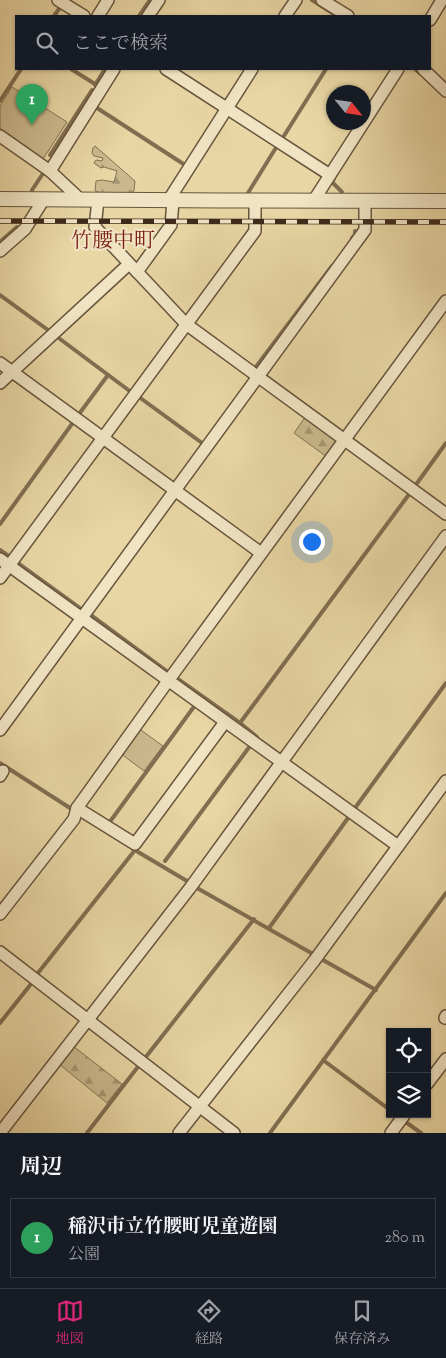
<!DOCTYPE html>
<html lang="ja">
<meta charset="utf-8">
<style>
body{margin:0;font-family:"Sorts Mill Goudy","Noto Serif JP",serif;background:#242831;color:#f1f3f6}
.controls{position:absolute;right:15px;bottom:15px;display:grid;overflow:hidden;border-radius:0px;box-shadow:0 1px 4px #0004}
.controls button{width:45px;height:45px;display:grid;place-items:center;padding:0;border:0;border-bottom:1px solid #363941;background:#171b24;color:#f1f3f6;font:25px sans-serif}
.compass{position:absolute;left:326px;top:85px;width:45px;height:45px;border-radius:50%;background:#171b24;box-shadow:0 1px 4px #0004;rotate:120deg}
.you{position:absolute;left:311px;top:541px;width:18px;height:18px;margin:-12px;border:4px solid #fff;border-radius:50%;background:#1a73e8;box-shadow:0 0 0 8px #1a73e833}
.badge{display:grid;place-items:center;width:32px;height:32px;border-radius:50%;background:#db2777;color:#fff;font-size:16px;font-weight:700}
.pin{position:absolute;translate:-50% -41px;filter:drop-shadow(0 1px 2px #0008)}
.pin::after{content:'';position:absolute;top:26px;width:18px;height:15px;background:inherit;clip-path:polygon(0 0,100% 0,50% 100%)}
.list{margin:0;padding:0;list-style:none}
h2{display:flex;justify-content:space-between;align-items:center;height:65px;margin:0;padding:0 20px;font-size:21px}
h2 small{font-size:16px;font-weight:400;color:#9ea1a6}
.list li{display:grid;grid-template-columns:32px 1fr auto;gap:15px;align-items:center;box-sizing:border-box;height:80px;margin:0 10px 10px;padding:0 10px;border:1px solid #363941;border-radius:0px}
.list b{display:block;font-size:19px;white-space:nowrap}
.list p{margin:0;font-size:16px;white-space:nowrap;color:#9ea1a6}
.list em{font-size:16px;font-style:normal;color:#9ea1a6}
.icon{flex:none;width:28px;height:28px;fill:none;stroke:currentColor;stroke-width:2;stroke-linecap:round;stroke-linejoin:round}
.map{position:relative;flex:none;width:446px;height:1133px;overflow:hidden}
.search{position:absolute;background:#171b24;box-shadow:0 1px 4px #0004;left:15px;right:15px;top:15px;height:55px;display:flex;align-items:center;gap:12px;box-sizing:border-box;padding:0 18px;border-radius:0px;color:#9ea1a6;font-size:19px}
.sheet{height:155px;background:#171b24}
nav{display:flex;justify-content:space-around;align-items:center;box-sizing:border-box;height:70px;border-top:1px solid #363941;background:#171b24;font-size:14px;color:#9ea1a6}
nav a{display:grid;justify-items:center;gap:2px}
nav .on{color:#db2777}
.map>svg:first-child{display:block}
</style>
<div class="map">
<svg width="446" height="1133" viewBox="0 0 446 1133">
<defs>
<pattern id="forest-firs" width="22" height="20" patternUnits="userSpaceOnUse" patternTransform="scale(1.25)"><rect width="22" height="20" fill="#cbb98d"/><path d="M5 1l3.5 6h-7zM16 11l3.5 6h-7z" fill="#a69772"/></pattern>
</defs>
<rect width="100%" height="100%" fill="#e8d6a4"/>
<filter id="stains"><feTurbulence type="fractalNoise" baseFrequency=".004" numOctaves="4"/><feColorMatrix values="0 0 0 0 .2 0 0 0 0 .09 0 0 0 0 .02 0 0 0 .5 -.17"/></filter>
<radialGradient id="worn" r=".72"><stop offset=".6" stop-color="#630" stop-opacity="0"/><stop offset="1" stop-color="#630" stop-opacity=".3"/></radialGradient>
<g fill="#cbb98d" stroke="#847254">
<path d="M12 87 67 122 43 159 0 128V106Z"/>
<path d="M138 728 163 746 144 771 120 753Z"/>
</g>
<g fill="url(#forest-firs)" stroke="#847254">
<path d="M95 146 135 181 134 191C127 196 103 195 95 191L96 181 102 180 114 182 117 171 104 167 101 168 94 163 96 160 102 161 103 158 94 156 92 153 93 148Z"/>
<path d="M306 416 337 438 338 443 327 457 294 433Z"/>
<path d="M73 1046 122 1084 107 1103 59 1064Z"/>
</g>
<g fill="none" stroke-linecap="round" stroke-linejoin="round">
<g stroke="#816e51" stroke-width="4">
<path d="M312 0 337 16"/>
<path d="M54 16 61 6"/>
<path d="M139 16 150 0"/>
<path d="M71 69 95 84"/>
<path d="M415 69 421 74"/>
<path d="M95 85 105 69"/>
<path d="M0 101 21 69"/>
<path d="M97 108 185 165"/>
<path d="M282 139 326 69"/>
<path d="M50 155 92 90"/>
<path d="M334 179 332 182 342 192"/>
<path d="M32 190 42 175"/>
<path d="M248 193 277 146"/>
<path d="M352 238 355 235V231"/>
<path d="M0 242 17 227"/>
<path d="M0 295 48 330"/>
<path d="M56 336 131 392"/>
<path d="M255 368 332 266"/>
<path d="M139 397 202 443"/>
<path d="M79 414 108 375"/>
<path d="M415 486 446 443"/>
<path d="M0 524 74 421"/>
<path d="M0 550 10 557"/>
<path d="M18 563 80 608"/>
<path d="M91 615 168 672"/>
<path d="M175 677 240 723 257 737"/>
<path d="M240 723 410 493 412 495"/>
<path d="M0 763 70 808"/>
<path d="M355 808 446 683"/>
<path d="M109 823 193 708"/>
<path d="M133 849 187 881"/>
<path d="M165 861 250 746"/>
<path d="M197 888 313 954"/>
<path d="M269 928 348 818"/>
<path d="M323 960 376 990"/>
<path d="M38 973 135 850"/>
<path d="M0 1023 31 984"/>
<path d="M145 1058 254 919"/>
<path d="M323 1060 390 1110"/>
<path d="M395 1114 396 1115"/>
<path d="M407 1123 421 1133"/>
<path d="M87 1133 137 1068"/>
<path d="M270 1133 446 893"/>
</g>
<g stroke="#68553d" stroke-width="14">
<g id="minor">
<path d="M58 0 84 16"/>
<path d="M322 0 348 16"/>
<path d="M98 16 108 0"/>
<path d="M148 16 159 0"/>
<path d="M285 16 296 0"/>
<path d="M430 20 442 0"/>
<path d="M166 69 330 175"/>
<path d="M423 69 446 91"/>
<path d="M0 136 50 171 81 200"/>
<path d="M50 171 114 69"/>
<path d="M98 200 95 227 186 324 446 514"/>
<path d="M314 200 398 69"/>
<path d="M168 201 252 69"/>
<path d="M0 251 25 229 44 199"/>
<path d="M137 272 171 225 173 201"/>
<path d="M0 363 261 553"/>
<path d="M0 383 129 264"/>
<path d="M0 559 398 846"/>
<path d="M0 578 255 231V201"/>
<path d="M0 730 365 230V201"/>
<path d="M0 776 3 771"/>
<path d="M77 808 135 844 225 722"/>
<path d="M0 914 74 819 77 808 168 681 446 301"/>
<path d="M0 952 234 1133"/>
<path d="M445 1018 446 1016"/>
<path d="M427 1084 446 1059"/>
<path d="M0 1133 190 888 446 536"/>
<path d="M179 1133 314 961 446 781"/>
<path d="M391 1133 405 1114"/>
</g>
</g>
<g stroke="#68553d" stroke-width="16">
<path id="tertiary" d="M0 199C149 201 297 200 446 201"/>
</g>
<use href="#minor" stroke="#f0e4c4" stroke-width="11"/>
<use href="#tertiary" stroke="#f0e4c4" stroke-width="14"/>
<g stroke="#3e2a1b" stroke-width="5.5">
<path id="rail" d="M0 221 446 222"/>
</g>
<use href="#rail" stroke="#f0e4c4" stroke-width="4" stroke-dasharray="11" stroke-linecap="butt"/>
</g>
<g text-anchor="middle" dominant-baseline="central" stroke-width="4.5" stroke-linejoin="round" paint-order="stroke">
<g font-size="21" fill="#7a1f14" stroke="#f0e4c4">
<text x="113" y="242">竹腰中町</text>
</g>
</g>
<rect width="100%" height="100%" filter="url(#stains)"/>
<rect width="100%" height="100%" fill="url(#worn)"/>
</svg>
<div class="controls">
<button><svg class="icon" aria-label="locate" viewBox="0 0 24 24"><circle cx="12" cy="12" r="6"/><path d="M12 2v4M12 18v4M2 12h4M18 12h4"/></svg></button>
<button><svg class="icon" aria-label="layers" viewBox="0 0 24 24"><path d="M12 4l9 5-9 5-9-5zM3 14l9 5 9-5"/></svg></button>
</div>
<svg class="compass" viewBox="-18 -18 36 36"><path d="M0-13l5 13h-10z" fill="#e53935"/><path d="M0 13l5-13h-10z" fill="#9ea1a6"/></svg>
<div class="you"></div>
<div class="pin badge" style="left:32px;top:125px;background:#2e9e5b">1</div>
<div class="search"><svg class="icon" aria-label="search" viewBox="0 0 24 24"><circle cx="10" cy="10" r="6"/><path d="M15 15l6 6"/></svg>ここで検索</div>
</div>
<section class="sheet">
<h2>周辺<small></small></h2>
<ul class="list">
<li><span class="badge" style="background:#2e9e5b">1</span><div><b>稲沢市立竹腰町児童遊園</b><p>公園</p></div><em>280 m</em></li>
</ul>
</section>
<nav>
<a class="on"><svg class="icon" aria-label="map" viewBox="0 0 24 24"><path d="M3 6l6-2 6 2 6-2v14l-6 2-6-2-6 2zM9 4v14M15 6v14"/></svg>地図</a>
<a><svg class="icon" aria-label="directions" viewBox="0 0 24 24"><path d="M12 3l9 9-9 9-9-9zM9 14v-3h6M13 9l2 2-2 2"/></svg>経路</a>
<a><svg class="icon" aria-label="saved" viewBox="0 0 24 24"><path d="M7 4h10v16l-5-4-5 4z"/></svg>保存済み</a>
</nav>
